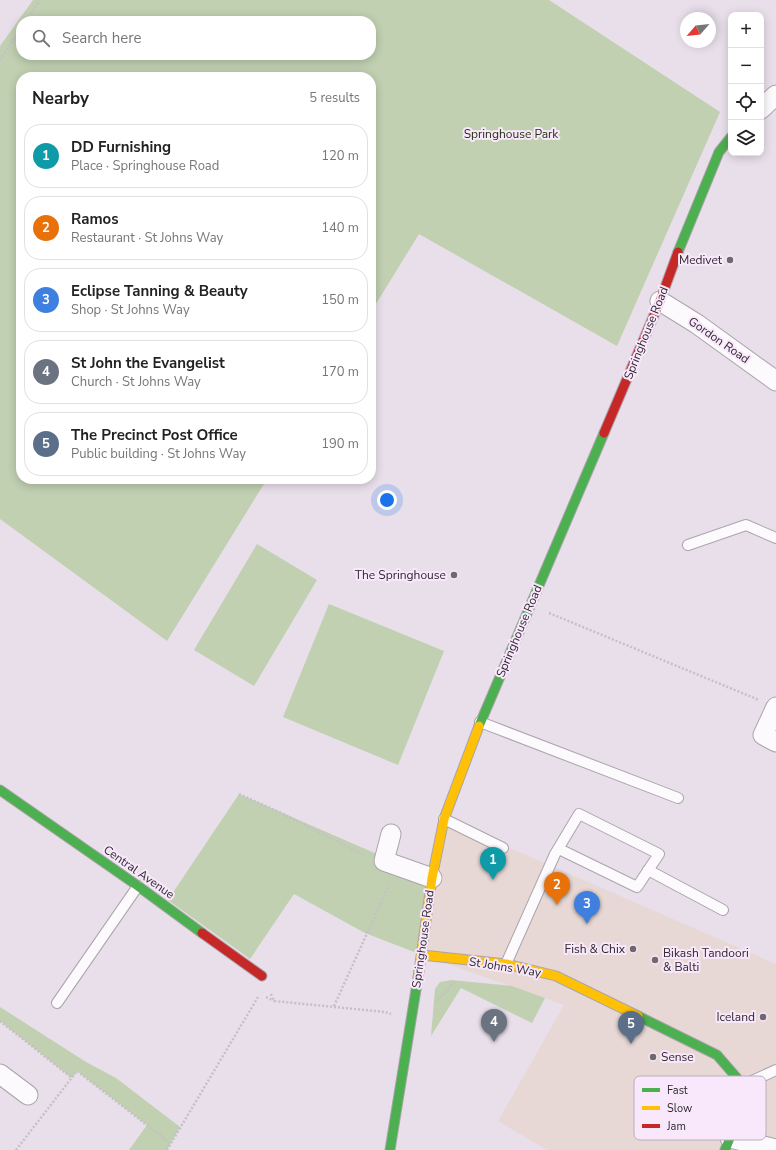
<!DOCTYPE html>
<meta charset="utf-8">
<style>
body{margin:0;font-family:"Nunito Sans",sans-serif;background:#f6f6f6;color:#222}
.controls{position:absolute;right:12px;top:12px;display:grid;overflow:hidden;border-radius:8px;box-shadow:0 2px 10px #0003}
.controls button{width:36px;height:36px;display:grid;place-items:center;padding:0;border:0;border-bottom:1px solid #e0e0e0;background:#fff;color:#222;font:20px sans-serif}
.compass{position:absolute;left:680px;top:12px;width:36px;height:36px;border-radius:50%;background:#fff;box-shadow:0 2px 10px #0003;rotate:242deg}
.you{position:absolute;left:387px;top:500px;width:14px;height:14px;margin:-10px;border:3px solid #fff;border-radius:50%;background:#1a73e8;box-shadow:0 0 0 6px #1a73e833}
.badge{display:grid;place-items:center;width:26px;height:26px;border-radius:50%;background:#1a73e8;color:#fff;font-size:13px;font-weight:700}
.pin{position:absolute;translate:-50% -33px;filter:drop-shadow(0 1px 2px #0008)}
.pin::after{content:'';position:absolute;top:21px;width:14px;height:12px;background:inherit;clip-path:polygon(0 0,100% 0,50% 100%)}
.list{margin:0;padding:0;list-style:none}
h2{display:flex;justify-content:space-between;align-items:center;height:52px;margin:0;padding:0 16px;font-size:17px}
h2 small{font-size:13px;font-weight:400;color:#767676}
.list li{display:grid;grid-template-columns:26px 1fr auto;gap:12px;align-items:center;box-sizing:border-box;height:64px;margin:0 8px 8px;padding:0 8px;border:1px solid #e0e0e0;border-radius:16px}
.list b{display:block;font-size:15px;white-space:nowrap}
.list p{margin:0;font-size:13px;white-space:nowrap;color:#767676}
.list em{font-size:13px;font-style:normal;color:#767676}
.icon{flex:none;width:22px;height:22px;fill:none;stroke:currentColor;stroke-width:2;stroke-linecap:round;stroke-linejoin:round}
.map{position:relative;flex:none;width:776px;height:1150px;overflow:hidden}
.search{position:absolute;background:#fff;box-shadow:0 2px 10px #0003;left:16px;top:16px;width:360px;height:44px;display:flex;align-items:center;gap:10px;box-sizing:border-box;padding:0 14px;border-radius:16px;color:#767676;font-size:15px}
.panel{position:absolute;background:#fff;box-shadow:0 2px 10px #0003;left:16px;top:72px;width:360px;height:412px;border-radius:16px}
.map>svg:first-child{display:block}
</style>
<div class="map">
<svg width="776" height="1150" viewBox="0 0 776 1150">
<rect width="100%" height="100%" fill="#e8dfea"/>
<path fill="#e7d8d5" d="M444 819 776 964V1150H547L498 1121 564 1005 422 955Z"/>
<g fill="#c0d0b1" fill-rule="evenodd">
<path d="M33 0H549L720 112 617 346 419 234 371 312V77H21V479H267L167 641 0 519V46ZM21 21H371V55H21Z"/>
<path d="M257 544 317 580 254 686 194 650Z"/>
<path d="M329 604 444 651 398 765 283 717Z"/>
<path d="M239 794 432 878 422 955 365 933 294 894 250 959 168 900Z"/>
<path d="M451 980 512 986 545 998 532 1023 461 988 431 1036 435 989 440 982Z"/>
<path d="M0 1007 86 1062 116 1078 180 1127 167 1150H129L147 1125 77 1071 72 1078 0 1021Z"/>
</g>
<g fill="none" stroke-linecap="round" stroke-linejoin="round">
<g stroke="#aba4ac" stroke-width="12">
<g id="lane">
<path d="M688 545 746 525 776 538"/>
<path d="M480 722 678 798"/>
<path d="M444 819 503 848"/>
<path d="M648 870 723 910"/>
<path d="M506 964 555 854 579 814 659 854 637 887 559 849"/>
<path d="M57 1003 138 886"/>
<path d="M741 1086 776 1070"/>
</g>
</g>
<g stroke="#aba4ac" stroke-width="21">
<g id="street">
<path d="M761 109 776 95"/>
<path d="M660 301 697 324 776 381"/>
<path d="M776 707 763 735 776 742"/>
<path d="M391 834 384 861 432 878"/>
<path d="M0 1074 28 1095"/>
<path d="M730 1138 776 1149"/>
</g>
</g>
<g stroke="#aba4ac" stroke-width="11">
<g id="fast">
<path d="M678 252 719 152 731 137"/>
<path d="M479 726 604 433"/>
<path d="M0 790 138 886 202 933"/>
<path d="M638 1016 717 1055 737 1078 741 1087V1103L738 1119 725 1150"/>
<path d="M390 1150 419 971"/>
</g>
</g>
<g stroke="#aba4ac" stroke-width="11">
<g id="slow">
<path d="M422 955 506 964 556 976 638 1016"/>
<path d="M419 971 432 878 444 819 479 726"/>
</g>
</g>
<g stroke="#aba4ac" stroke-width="11">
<g id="jam">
<path d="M604 433 660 301 678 252"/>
<path d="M202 933 262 976"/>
</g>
</g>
<g stroke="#c4c1c4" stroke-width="2.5" stroke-dasharray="2 2" stroke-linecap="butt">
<path d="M26 21 40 0"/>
<path d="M0 60 21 29"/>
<path d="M549 613 759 700"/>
<path d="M239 794 279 812 364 855"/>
<path d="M271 994 274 1001 385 1012 391 1014"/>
<path d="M266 997 274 1001"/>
<path d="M437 1001 455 981"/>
<path d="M334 1006 389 885"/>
<path d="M0 1021 72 1078"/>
<path d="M16 1150 77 1071 170 1143"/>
<path d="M167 1150 258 997"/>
</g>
<use href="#lane" stroke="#fcfafc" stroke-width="10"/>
<use href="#street" stroke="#fcfafc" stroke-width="19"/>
<use href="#fast" stroke="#4caf50" stroke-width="9"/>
<use href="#slow" stroke="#ffc107" stroke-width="9"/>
<use href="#jam" stroke="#c62828" stroke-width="9"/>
</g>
<g fill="#6f6870" stroke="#f9e8fb" stroke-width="1.5">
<circle cx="730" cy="260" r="4"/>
<circle cx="454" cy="575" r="4"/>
<circle cx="633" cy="949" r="4"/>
<circle cx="655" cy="960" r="4"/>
<circle cx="763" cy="1017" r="4"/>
<circle cx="653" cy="1057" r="4"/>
</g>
<g text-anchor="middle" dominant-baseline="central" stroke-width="4" stroke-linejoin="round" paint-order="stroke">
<g font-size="12" fill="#223411" stroke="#f9e8fb">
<text x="511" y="134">Springhouse Park</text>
</g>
<g font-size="12" fill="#2e282f" stroke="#f9e8fb" text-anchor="end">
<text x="722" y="260">Medivet</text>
<text x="446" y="575">The Springhouse</text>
<text x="625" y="949">Fish &amp; Chix</text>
<text x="663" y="953" text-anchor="start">Bikash Tandoori<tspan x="663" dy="14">&amp; Balti</tspan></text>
<text x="755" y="1017">Iceland</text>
<text x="661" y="1057" text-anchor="start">Sense</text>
</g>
<g font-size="12" fill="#2e282f" stroke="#f9e8fb">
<text transform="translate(646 333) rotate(-68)">Springhouse Road</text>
<text transform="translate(719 340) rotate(35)">Gordon Road</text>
<text transform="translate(519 631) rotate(-67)">Springhouse Road</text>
<text transform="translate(139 872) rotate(35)">Central Avenue</text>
<text transform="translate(423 939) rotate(-82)">Springhouse Road</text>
<text transform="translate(505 967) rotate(9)">St Johns Way</text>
</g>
</g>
<rect x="634" y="1076" width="132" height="64" rx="6" fill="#f9e8fb" stroke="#bcaebe" stroke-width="1"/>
<rect x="642" y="1088" width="18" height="4" fill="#4caf50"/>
<rect x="642" y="1106" width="18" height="4" fill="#ffc107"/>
<rect x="642" y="1124" width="18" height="4" fill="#c62828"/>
<g font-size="11" fill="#2e282f">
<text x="667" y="1094">Fast</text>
<text x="667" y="1112">Slow</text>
<text x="667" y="1130">Jam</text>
</g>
</svg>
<div class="controls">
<button>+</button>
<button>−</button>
<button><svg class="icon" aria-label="locate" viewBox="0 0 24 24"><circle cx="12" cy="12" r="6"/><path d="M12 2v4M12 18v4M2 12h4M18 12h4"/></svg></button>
<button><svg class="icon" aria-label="layers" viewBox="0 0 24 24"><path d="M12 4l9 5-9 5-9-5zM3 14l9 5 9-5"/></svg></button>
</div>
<svg class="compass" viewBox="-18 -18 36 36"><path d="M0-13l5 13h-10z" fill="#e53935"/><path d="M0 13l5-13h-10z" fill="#767676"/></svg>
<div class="you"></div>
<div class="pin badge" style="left:493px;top:880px;background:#0f9aa8">1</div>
<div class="pin badge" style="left:557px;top:905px;background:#e8710a">2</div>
<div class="pin badge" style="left:587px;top:924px;background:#3f7fe0">3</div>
<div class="pin badge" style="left:494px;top:1042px;background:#6b7280">4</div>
<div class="pin badge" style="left:631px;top:1044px;background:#5c6f8a">5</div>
<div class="search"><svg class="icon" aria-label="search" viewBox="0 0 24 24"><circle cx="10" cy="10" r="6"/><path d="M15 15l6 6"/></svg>Search here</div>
<section class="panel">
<h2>Nearby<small>5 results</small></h2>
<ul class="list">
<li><span class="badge" style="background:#0f9aa8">1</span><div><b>DD Furnishing</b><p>Place · Springhouse Road</p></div><em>120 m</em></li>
<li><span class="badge" style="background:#e8710a">2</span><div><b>Ramos</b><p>Restaurant · St Johns Way</p></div><em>140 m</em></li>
<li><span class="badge" style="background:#3f7fe0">3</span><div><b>Eclipse Tanning &amp; Beauty</b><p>Shop · St Johns Way</p></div><em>150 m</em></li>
<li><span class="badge" style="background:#6b7280">4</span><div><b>St John the Evangelist</b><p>Church · St Johns Way</p></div><em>170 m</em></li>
<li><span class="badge" style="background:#5c6f8a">5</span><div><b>The Precinct Post Office</b><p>Public building · St Johns Way</p></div><em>190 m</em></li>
</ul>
</section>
</div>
